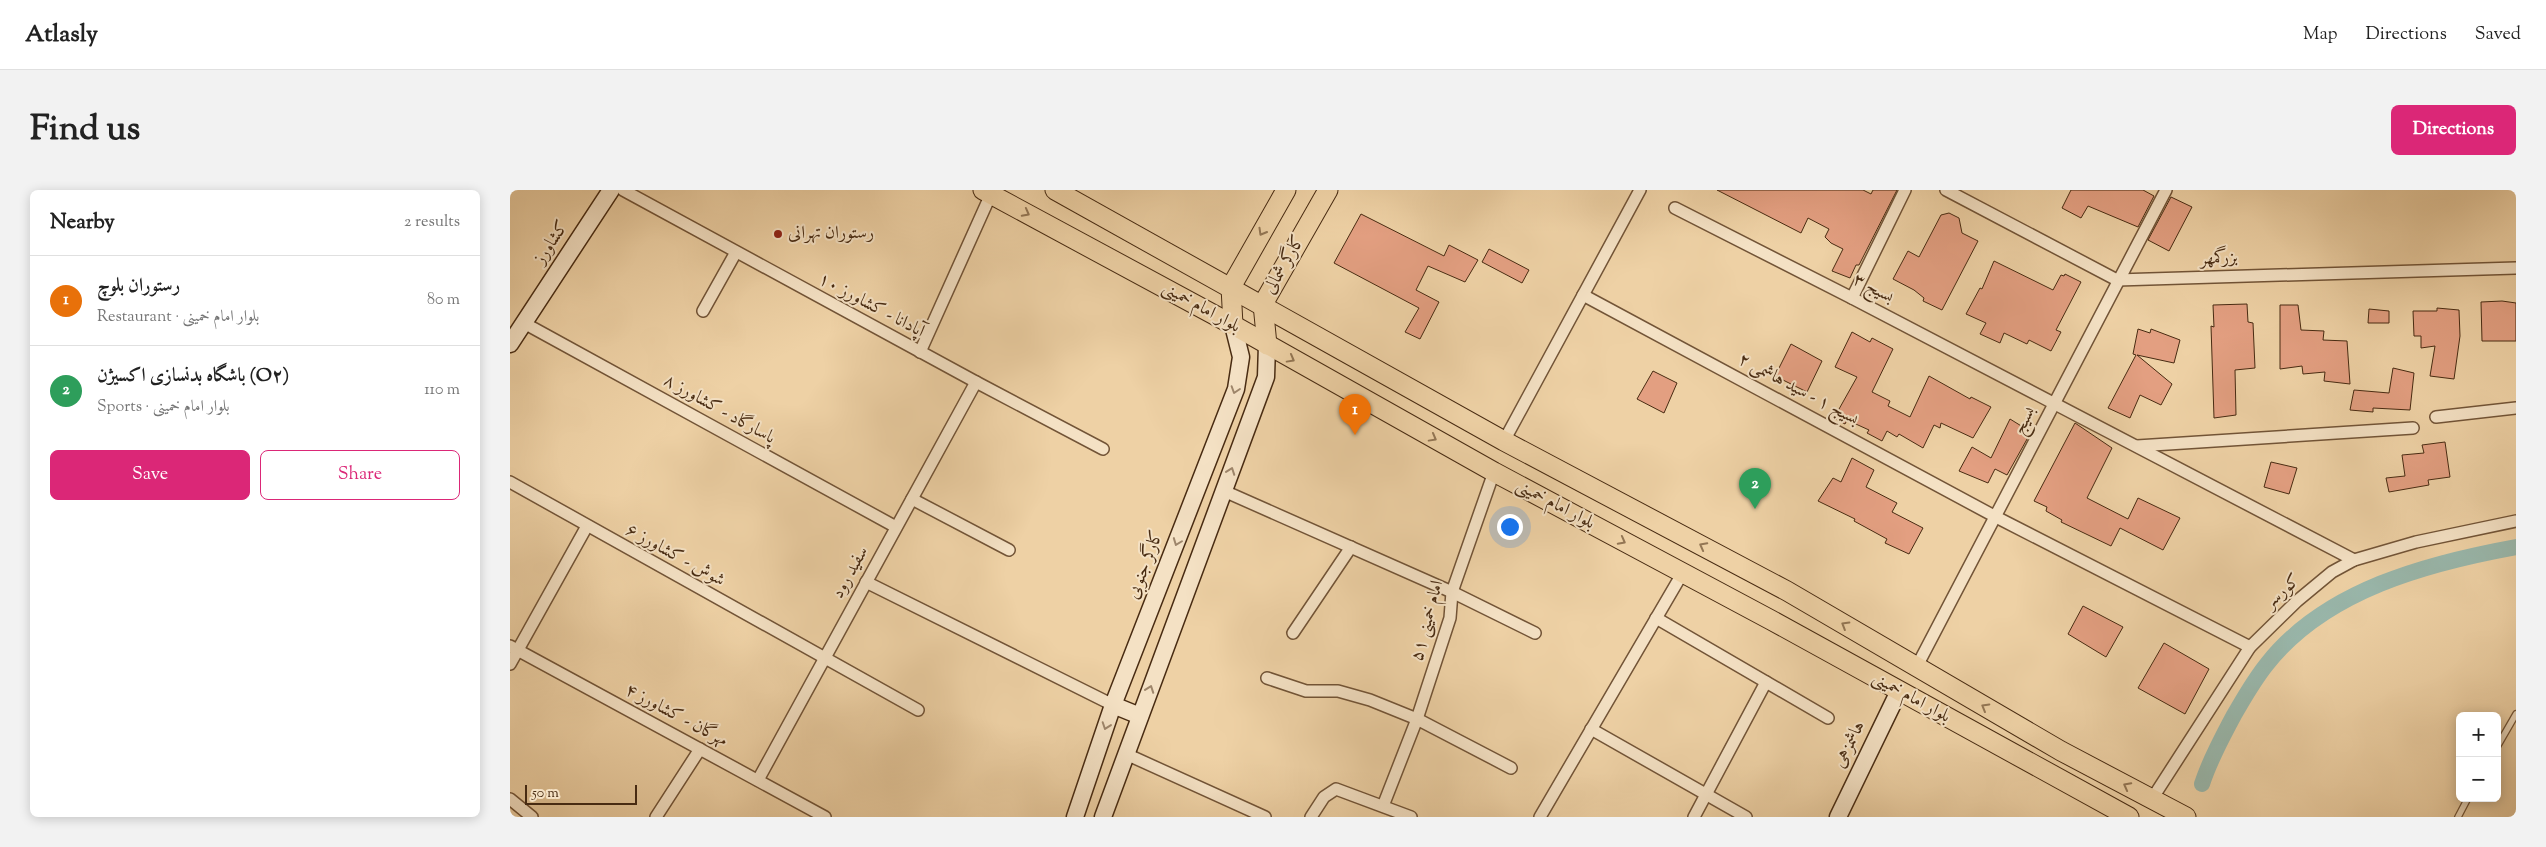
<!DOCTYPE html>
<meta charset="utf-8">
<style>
body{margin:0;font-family:"Sorts Mill Goudy",Amiri,serif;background:#f2f2f2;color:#222}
.controls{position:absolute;right:15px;bottom:15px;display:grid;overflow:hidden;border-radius:8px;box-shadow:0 2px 12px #0003}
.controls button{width:45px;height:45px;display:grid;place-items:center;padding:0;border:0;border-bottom:1px solid #e0e0e0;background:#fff;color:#222;font:25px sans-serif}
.scale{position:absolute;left:15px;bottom:12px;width:112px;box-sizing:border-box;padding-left:5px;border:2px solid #482b12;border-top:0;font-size:14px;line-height:18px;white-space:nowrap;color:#482b12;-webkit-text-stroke:4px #f4e1c4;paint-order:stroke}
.you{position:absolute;left:999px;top:336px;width:18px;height:18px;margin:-12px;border:4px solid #fff;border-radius:50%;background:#1a73e8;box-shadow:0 0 0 8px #1a73e833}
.badge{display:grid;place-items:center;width:32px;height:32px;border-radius:50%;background:#db2777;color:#fff;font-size:16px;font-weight:700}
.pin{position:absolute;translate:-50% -41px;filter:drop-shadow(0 1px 2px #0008)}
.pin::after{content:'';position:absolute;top:26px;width:18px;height:15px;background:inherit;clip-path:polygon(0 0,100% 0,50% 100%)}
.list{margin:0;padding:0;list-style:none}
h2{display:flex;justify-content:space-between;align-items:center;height:65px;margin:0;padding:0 20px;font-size:21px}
h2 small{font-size:16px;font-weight:400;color:#767676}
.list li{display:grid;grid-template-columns:32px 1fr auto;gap:15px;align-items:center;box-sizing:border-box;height:90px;padding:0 20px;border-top:1px solid #e0e0e0}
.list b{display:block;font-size:19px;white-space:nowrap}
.list p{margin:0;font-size:16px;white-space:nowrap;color:#767676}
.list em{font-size:16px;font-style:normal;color:#767676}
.actions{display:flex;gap:10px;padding:15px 20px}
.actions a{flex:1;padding:11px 0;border:1px solid #db2777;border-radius:8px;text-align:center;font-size:18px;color:#db2777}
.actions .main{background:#db2777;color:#fff}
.map{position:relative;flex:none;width:2006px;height:627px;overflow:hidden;border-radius:8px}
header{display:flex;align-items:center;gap:30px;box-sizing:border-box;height:70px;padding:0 25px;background:#fff;border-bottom:1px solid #e0e0e0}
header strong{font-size:24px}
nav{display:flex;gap:28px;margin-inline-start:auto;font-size:18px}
.intro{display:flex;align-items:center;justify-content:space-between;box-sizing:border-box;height:120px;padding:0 30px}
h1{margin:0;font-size:35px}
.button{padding:12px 22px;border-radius:8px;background:#db2777;color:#fff;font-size:18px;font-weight:700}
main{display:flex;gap:30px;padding:0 30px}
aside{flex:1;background:#fff;border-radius:8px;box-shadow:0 2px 12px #0003}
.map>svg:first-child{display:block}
</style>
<header>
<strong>Atlasly</strong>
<nav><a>Map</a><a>Directions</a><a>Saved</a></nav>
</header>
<div class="intro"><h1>Find us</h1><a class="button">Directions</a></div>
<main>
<aside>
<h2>Nearby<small>2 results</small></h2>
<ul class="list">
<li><span class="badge" style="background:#e8710a">1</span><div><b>رستوران بلوچ</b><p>Restaurant · بلوار امام خمینی</p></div><em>80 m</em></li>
<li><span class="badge" style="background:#2e9e5b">2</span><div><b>باشگاه بدنسازی اکسیژن (O۲)</b><p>Sports · بلوار امام خمینی</p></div><em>110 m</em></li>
</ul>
<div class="actions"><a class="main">Save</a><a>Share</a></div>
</aside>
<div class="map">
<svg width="2006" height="627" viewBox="0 0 2006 627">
<rect width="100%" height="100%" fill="#eed1a5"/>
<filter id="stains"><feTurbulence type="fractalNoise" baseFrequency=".004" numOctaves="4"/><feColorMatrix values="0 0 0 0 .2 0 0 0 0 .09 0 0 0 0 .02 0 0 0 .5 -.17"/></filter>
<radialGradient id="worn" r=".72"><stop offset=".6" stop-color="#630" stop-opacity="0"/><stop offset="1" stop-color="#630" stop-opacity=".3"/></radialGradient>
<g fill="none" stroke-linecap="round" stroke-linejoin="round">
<path stroke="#99b7ab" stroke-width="16" d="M1692 594C1700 569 1712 548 1724 525 1734 508 1744 490 1757 474 1815 400 1918 373 2006 357"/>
</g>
<g fill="#e39f81" stroke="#482b12">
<path d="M1207 0H1353L1361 4 1363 0H1387L1349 75H1346L1340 88 1322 81 1333 59 1321 53 1315 47 1319 39 1298 28 1291 43Z"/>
<path d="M1561 0H1633L1644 6 1628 37 1578 16 1571 28 1552 18Z"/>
<path d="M1661 7 1682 17 1659 61 1638 50Z"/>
<path d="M1439 23 1449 28 1452 43 1468 51 1432 120 1413 111 1414 108 1404 100 1383 89 1398 61 1409 67 1431 25Z"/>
<path d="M851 24 934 66 939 55 968 70 955 92 918 76 906 100 929 112 910 149 895 142 909 118 824 73Z"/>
<path d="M979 59 1019 80 1012 93 972 72Z"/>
<path d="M1484 71 1543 100 1551 85 1554 86 1555 84 1571 92 1546 140 1551 142 1541 161 1519 150 1517 154 1494 143 1490 153 1470 144 1476 133 1456 124 1470 98 1472 99Z"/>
<path d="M1992 111 2006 113V151H1972L1971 112Z"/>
<path d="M1737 114 1738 132 1743 133 1745 178 1725 180 1726 225 1704 228 1701 136 1704 137 1703 115Z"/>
<path d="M1770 115H1788L1791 140 1814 141 1813 150 1837 151 1840 194 1814 191 1815 182 1793 184 1792 176 1770 179Z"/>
<path d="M1927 118 1949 120 1950 146 1944 189 1920 186 1925 156 1911 158V146H1904L1903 121H1927Z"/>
<path d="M1859 119 1879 121V133H1858Z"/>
<path d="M1628 139 1640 143 1641 139 1670 150 1664 173 1627 165 1662 194 1651 215 1630 205 1620 228 1598 218 1626 165 1623 164Z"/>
<path d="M1342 142 1360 152 1362 148 1383 159 1362 202 1380 211 1378 216 1400 227 1419 186 1460 209 1461 207 1481 217 1463 248 1431 233 1430 238 1424 235 1413 258 1389 244 1387 247 1377 241 1372 251 1357 243 1359 240 1337 230 1335 234 1324 228 1347 187 1325 177Z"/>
<path d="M1281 154 1312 171 1297 202 1265 186Z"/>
<path d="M1883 178 1904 183 1900 220 1863 218V222L1840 220 1844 200 1879 203Z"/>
<path d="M1143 181 1167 193 1154 223 1127 209Z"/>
<path d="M1500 229 1521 242 1497 285 1485 279 1478 293 1449 281 1462 257 1481 268Z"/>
<path d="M1565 233 1602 258 1577 308 1618 329 1628 308 1670 328 1653 360 1610 338 1601 356 1551 332 1552 330 1536 321 1537 317 1524 311Z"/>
<path d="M1935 252 1940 287 1918 290 1919 295 1879 302 1876 288 1895 286 1892 265 1914 263 1912 255Z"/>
<path d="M1342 268 1364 280 1356 297 1387 313 1382 322 1413 338 1399 364 1375 353 1377 349 1344 331 1345 329 1308 311 1323 288 1331 292Z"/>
<path d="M1761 272 1787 278 1779 304 1754 297Z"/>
<path d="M1573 416 1613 437 1596 467 1558 444Z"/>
<path d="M1654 453 1699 479 1675 524 1628 498Z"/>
</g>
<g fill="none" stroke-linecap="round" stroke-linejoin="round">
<g stroke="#725437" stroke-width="8">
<g id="lane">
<path d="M1987 557 2006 524"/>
<path d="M1948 627 1958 608"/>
</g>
</g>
<g stroke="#725437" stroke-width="14">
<g id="street">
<path d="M113 0 466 192 593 259"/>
<path d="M1436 0 1607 90 2006 78"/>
<path d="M1165 18 1342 108 1844 370"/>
<path d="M1073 105 1486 327 1740 457"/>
<path d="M1342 108 1395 0"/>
<path d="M193 121 226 62"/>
<path d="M14 133 386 337"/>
<path d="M410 162 481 4"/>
<path d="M1926 227 2006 218"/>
<path d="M994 251 1130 0"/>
<path d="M1627 256 1903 238"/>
<path d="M0 292 408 520"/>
<path d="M714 301 942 402 1025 443"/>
<path d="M402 309 499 360"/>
<path d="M356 392 603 515"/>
<path d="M1146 428 1318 528"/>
<path d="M783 443 841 357"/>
<path d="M0 456 315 627"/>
<path d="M0 474 77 336"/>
<path d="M1406 478 1656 0"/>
<path d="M757 488 796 501H828L860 510 907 529 1001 578"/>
<path d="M1081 539 1236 627"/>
<path d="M616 564 755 627"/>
<path d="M248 590 466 192"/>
<path d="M0 609 22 627"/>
<path d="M1642 609 1740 457 1787 411 1822 382 1844 370 1906 352 2006 331"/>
<path d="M873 616 907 529 940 428 942 402 984 282"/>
<path d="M146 627 190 559"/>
<path d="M801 627 814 607 826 599 901 627"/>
<path d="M1030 627 1172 384"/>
<path d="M1184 627 1256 492"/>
</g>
</g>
<g stroke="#482b12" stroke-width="19">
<g id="secondary">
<path d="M0 154 101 0"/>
<path d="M603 515 630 526"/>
<path d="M565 627 603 515 726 199 731 167 723 135"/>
<path d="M593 627 756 187 757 155"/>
<path d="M1328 627 1389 501"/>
</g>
</g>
<g stroke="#482b12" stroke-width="21">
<g id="primary">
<path d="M473 0 723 135 984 282 1261 430 1619 627"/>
<path d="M545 0 994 251 1277 401 1551 561 1676 627"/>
<path d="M723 135 721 97 776 0"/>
<path d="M757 155 753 114 818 0"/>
</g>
</g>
<use href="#lane" stroke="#f4e1c4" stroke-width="5.5"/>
<use href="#street" stroke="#f4e1c4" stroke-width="11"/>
<use href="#secondary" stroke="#f4e1c4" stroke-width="16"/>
<use href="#primary" stroke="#eed1a5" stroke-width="19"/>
</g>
<defs><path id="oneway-chevron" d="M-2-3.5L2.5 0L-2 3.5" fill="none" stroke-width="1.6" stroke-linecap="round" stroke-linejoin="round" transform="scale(1.25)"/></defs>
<g stroke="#937654">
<use href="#oneway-chevron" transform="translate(516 23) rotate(28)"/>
<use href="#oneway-chevron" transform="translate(752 42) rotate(120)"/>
<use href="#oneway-chevron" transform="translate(781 169) rotate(29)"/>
<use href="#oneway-chevron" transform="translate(923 248) rotate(29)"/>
<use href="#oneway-chevron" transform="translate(1112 351) rotate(28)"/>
<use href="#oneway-chevron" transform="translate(1193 356) rotate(-152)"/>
<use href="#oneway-chevron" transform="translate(1335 435) rotate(-149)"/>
<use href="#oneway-chevron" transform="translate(1475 517) rotate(-150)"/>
<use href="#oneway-chevron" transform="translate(1617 596) rotate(-152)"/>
</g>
<g stroke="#9e866b">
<use href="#oneway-chevron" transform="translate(725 200) rotate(108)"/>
<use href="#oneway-chevron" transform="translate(721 281) rotate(-70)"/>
<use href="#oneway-chevron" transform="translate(667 352) rotate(111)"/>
<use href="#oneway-chevron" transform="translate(640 499) rotate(-70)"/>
<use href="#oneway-chevron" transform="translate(596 536) rotate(109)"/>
</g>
<circle fill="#8f2418" stroke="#f4e1c4" stroke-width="2" cx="268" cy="44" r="5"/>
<g text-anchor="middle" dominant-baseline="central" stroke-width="4" stroke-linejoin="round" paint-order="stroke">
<g font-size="18" fill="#482b12" stroke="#f4e1c4" text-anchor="start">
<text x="278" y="44">رستوران تهرانی</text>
</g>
<g font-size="18" fill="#482b12" stroke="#f4e1c4">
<text transform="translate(42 53) rotate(-57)">کشاورز</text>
<text transform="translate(1709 69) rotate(-2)">بزرگمهر</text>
<text transform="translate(775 75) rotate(-60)">کارگر شمالی</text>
<text transform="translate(1363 99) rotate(28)">بسیج ۳</text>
<text transform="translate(361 116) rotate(28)">آپادانا - کشاورز ۱۰</text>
<text transform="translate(691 118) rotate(29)">بلوار امام خمینی</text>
<text transform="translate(1288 200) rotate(28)">بسیج ۱ - سید هاشمی ۲</text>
<text transform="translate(209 220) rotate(29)">پاسارگاد - کشاورز ۸</text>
<text transform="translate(1515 231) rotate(-63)">بسیج</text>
<text transform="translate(1045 315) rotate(28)">بلوار امام خمینی</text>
<text transform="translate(165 366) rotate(29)">شوش - کشاورز ۶</text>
<text transform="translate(636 375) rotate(-69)">کارگر جنوبی</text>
<text transform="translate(341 383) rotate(-61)">سفید رود</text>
<text transform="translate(1773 402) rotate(-42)">کورسر</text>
<text transform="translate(918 431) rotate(-75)">امام خمینی ۵۱</text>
<text transform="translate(1401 508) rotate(29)">بلوار امام خمینی</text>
<text transform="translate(166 526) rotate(28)">مهرگان - کشاورز ۴</text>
<text transform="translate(1340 555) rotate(-64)">هاشمزهی</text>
</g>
</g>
<rect width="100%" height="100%" filter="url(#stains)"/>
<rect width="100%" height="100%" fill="url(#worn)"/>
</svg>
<div class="controls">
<button>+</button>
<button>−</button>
</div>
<div class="scale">50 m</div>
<div class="you"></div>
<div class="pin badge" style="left:845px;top:245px;background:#e8710a">1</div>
<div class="pin badge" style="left:1245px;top:319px;background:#2e9e5b">2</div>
</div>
</main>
